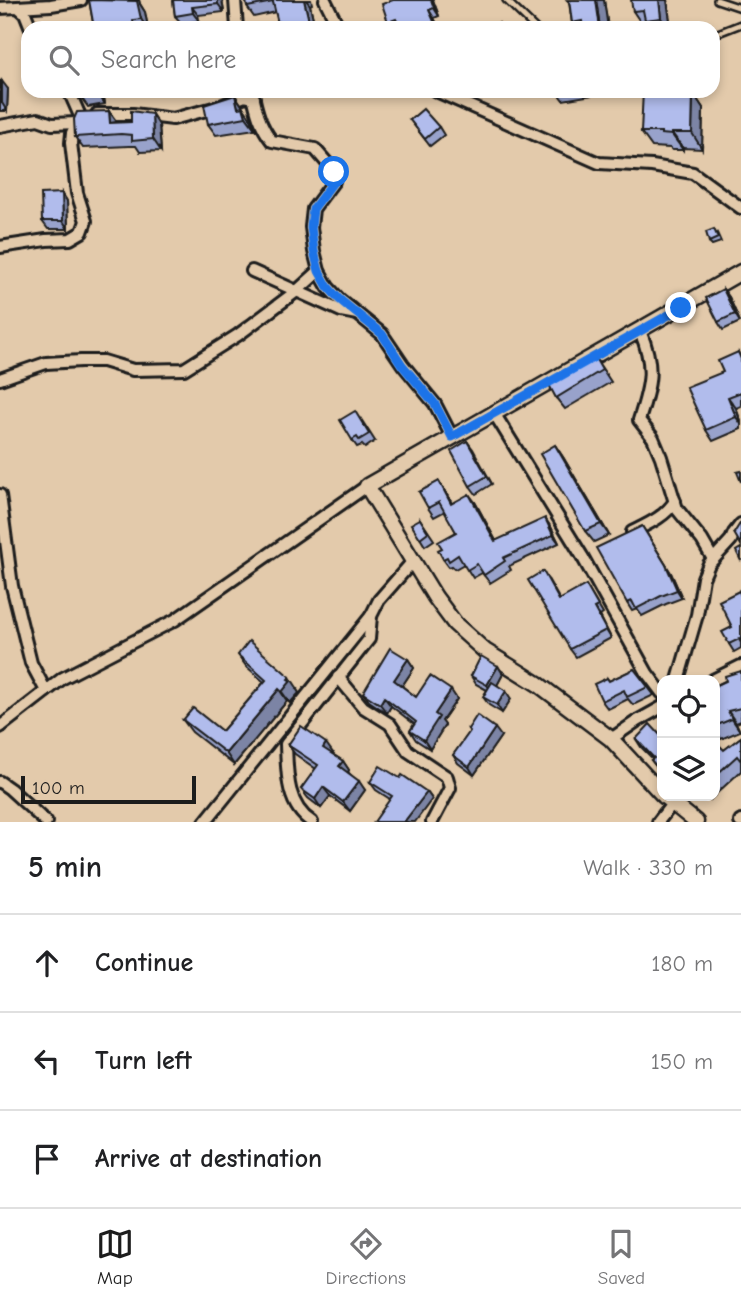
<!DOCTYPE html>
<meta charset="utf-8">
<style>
body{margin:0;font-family:"Comic Neue",sans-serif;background:#f2f2f2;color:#202124}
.controls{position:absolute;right:21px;bottom:21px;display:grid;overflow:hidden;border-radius:14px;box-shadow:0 4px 10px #0003}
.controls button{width:63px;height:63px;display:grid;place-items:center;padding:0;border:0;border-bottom:2px solid #e0e0e0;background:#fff;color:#202124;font:35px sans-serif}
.scale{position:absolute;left:21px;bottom:18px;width:175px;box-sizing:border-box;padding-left:7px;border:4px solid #1c1c1c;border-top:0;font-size:19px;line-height:24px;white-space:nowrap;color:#1c1c1c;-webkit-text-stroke:5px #e3caab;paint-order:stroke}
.stop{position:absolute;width:21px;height:21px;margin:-16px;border:5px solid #1a73e8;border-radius:50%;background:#fff}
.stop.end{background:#1a73e8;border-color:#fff;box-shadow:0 2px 7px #0008}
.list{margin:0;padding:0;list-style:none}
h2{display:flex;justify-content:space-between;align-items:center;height:91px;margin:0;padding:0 28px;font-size:30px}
h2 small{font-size:23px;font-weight:400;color:#757577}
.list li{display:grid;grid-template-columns:46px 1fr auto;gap:21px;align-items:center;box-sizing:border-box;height:98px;padding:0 28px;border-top:2px solid #e0e0e0}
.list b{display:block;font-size:26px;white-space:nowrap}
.list em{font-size:23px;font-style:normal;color:#757577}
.icon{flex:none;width:38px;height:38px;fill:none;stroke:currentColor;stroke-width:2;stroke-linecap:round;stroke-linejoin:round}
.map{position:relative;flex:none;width:741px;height:822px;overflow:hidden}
.search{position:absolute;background:#fff;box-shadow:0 4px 10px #0003;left:21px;right:21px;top:21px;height:77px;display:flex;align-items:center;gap:18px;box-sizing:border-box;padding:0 24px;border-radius:21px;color:#757577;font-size:26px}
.sheet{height:385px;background:#fff}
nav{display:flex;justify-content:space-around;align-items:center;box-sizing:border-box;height:98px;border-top:2px solid #e0e0e0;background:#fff;font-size:19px;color:#757577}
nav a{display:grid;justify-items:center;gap:4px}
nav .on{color:#1c1c1c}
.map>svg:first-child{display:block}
</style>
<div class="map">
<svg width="741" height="822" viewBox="0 0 741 822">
<rect width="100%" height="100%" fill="#e3caab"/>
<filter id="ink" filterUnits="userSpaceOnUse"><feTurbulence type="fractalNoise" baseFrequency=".0143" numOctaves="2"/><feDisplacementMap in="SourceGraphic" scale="14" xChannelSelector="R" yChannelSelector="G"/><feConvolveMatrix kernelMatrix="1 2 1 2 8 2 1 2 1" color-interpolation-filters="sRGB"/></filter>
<g filter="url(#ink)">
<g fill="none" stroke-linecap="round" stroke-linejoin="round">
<g stroke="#1c1c1c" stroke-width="10">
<g id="service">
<path d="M506 0 535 28"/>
<path d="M717 0 741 8"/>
<path d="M713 35 741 24"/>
</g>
</g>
<g stroke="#1c1c1c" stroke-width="16">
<g id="minor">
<path d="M235 0 237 28"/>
<path d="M325 0 339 28"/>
<path d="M18 7 25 13 31 28"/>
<path d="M0 8 51 5 81 0"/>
<path d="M252 91C256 110 260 126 272 141L315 149 334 171V181L313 209 311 227 314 251 319 271 328 287 339 299 382 334 403 365 435 404 452 437"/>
<path d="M436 91 599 163 652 166 693 173 741 208"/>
<path d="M97 114H133L173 119 221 106 245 96 254 98"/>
<path d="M0 126 38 119 52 124 77 123"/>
<path d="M0 247 46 240 70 239 82 232 86 221 77 193 71 143 72 133 80 116 69 91"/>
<path d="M252 271 341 311 357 314"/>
<path d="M640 331C655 366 651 384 639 420L653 438 661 457 677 509 702 540 713 559"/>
<path d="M0 379 46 363 81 361H103L133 370 184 369 238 335 298 290 319 271"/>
<path d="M494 413 582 556 647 673 662 693"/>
<path d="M0 495 12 586 31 663 46 691"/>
<path d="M632 532C648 524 665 517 675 501"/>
<path d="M338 677 363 707 390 724 408 751 447 777 450 788 432 822"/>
<path d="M678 680 697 615 703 578 709 564 731 540 734 533 741 524"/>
<path d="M713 680 741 666"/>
<path d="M0 727 63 678 175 620 367 486"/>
<path d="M611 739 637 721 662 707"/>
<path d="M0 782 10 789 46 822"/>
<path d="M205 822 371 616"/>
<path d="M312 822C286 806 287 771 286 744L369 639 371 616 379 600 413 561"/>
<path d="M658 822 672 804"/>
<path d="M740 822 741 821"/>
</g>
</g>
<g stroke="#1c1c1c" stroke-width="19">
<g id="tertiary">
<path d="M662 794 611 739 538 684 485 651 455 624 435 597 367 486 741 272"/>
<path d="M664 796 696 822"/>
</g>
</g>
<use href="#service" stroke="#e3caab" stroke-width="5"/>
<use href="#minor" stroke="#e3caab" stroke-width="10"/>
<use href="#tertiary" stroke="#e3caab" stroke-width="14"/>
</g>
<g fill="#98a2cb" stroke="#1c1c1c" stroke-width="2">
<path d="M89 0H139L140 4 145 12 148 28H94Z"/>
<path d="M173 0H222L224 12 198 15 199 21 181 23 175 16Z"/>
<path d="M246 0H311L312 4 310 5 315 28H279L276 12 254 17 247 7Z"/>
<path d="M433 0 439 16 434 18 439 28H392L388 22Z"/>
<path d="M567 0H604L608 28H576L572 23 569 2Z"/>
<path d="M667 0 671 28H651L649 25 643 26 633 11Z"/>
<path d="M0 81 8 89 7 111H0Z"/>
<path d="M103 91 105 104 88 107 80 96Z"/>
<path d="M556 91H599V94L563 100Z"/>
<path d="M693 93 703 108 702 149 683 148V150H672L670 148 652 147 641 132Z"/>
<path d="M235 95 251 119 255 129 216 135 208 124Z"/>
<path d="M410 120 439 127 444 135 430 146Z"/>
<path d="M117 122H131L159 125 161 151 140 152 136 146H129L83 148 75 137Z"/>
<path d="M62 193 67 201 68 229H48L42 221Z"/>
<path d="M717 233 721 242 712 245 709 242Z"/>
<path d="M723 289 729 297 740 322 723 330 718 322Z"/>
<path d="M738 352 741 357V406L736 408 741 421V429L713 441 706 430 723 372Z"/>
<path d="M594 356 611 382 565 409 556 398Z"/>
<path d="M361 419 375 441 365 448 362 445 357 447 352 440Z"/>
<path d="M467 441 492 484 476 494 470 486Z"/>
<path d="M555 445 563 457 609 535 594 542 585 531Z"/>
<path d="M439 481 452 503 475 502 496 541 551 527 559 543 509 566 511 570 490 583 482 573 473 578 464 564 455 569 452 566 449 567 443 559 442 548 456 532 445 511 434 517 428 508Z"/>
<path d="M420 519 434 540 425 546 420 538Z"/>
<path d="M647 534 671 573 682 598 666 604 642 616 637 609 632 611 627 603Z"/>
<path d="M548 579 560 600 586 585 603 614 600 616 611 638 576 657 570 649Z"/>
<path d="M739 591 741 594V648L734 652 729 644Z"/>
<path d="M238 655 298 689 297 690 299 693 290 703 287 701 234 765 192 732 183 720 222 731 264 682 246 666Z"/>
<path d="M408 659 414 668 402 686 416 697 457 699 442 721 445 725 430 749 416 740 410 731 414 724 391 706 387 713 369 701 363 693Z"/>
<path d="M498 666 503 674 497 685 511 699 502 713 489 705 483 697 487 690 476 684 471 676Z"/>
<path d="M634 669 654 695 633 705 628 699 608 709 602 701 607 678 609 681Z"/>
<path d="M741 671V721L736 723 740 731 721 739 715 729V686L726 681Z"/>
<path d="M468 729 501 736 474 775 458 763 453 755 470 732Z"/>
<path d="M662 737V774L651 760 653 759 641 747 636 739Z"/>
<path d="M741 737V771L715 795V751L724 750Z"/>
<path d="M288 745 333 753 332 754 343 761 349 770 348 772 365 790 350 811 330 796 321 808 308 798 301 789 316 769 295 754Z"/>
<path d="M370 782 427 792 432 799H390L376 790Z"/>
<path d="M706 796H714L710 800Z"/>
</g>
<g fill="#7c84a5" stroke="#1c1c1c" stroke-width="2">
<path d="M133 0H139L140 4 145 12 148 28H147L141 19Z"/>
<path d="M218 0H222L224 12 218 4Z"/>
<path d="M304 0H306L310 5 315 28H314L309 21Z"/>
<path d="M431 0H433L439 16 434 8Z"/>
<path d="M596 0H604L608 28H600Z"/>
<path d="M659 0H667L671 28H668L661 18Z"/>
<path d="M192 7 198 15 199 21 193 13Z"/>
<path d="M429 10 434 18 439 28H437Z"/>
<path d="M2 81 8 89 7 111 2 103Z"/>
<path d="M97 91H103L105 104 97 93Z"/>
<path d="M693 93 703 108 702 149 692 133Z"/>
<path d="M235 95 251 119 255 129 246 117 238 108Z"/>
<path d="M109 111 117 122 110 123Z"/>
<path d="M152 114 159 125 161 151 153 139Z"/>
<path d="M672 133 683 148V150L672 135Z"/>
<path d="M62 193 67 201 68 229 63 221Z"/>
<path d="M723 289 729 297 740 322 735 314Z"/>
<path d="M728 397 736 408 741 424 736 417Z"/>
<path d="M467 441 473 449 492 484 487 476Z"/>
<path d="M555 445 563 457 609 535 601 524Z"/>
<path d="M469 494 475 502 501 550 495 541Z"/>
<path d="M545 518 551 527 559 543 553 535Z"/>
<path d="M642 526 671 573 682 598 677 590Z"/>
<path d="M594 608 600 616 611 638 606 630Z"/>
<path d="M408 659 414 668 400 689 394 680Z"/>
<path d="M498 666 503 674 493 693 487 685Z"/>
<path d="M290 677 298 689 297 690 299 693 290 703 282 692Z"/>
<path d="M279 689 287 701 234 765 226 753Z"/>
<path d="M451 690 457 699 442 721 445 725 430 749 424 740 435 714Z"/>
<path d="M506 691 511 699 502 713 497 705Z"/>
<path d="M384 697 391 706 387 713 380 704Z"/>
<path d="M728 711 736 723 740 731 732 719Z"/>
<path d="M495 728 501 736 474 775 469 767Z"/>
<path d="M326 743 333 753 329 757 323 748Z"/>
<path d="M343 761 349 770 346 775 339 766Z"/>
<path d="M359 781 365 790 350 811 343 802Z"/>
<path d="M323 787 330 796 321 808 315 799Z"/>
<path d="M427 792 432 799 415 822H404Z"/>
</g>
<g fill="#b1bcec" stroke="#1c1c1c" stroke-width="2">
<path d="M89 0 137 1 141 19 133 20 134 28H94Z"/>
<path d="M173 0H218V4L192 7 193 13 175 16Z"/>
<path d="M246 0H304L309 21 279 28 273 2 247 7Z"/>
<path d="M393 0H431L434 8 429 10 437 28H400L396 19 388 22 382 4Z"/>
<path d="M569 0H596L600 28H583L582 21 572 23Z"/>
<path d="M631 0H659L661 18 645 20 643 10 633 11Z"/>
<path d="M499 23 503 28H494Z"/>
<rect x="0" y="81" width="2" height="22"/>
<path d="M79 91H97V93L80 96Z"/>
<path d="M643 91 693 93 692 133H672V135L661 134V132H641Z"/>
<path d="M235 95 238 108 243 107 246 117 208 124 204 105Z"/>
<path d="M423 109 439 127 425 139 410 120Z"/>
<path d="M109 111 110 123 131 122V111L152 114 153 139 132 141V135L121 134 75 137 74 119 77 112Z"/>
<path d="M62 193 63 221H42L41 194Z"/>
<path d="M714 229 718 238 709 242 706 232Z"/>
<path d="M723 289 735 314 718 322 706 298Z"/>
<path d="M738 352 741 359V392L728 397 736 417 706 430 686 387 723 372 718 361Z"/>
<path d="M594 356 602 370 556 398 548 383Z"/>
<path d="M355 411 369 434 359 440 357 437 352 440 340 420Z"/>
<path d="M467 441 487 476 470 486 451 451Z"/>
<path d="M555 445 601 524 585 531 540 454Z"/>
<path d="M741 471V482L737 472Z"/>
<path d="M439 481 451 504 469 494 495 541 545 518 553 535 503 558 505 561 484 575 477 564 467 570 458 555 449 561 447 557 443 559 438 550 442 548 438 542 456 532 439 502 428 508 419 492Z"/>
<path d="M420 519 428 532 420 538 411 524Z"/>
<path d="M741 522V545L734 533Z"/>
<path d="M642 526 666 565 677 590 661 596 636 609 632 601 627 603 596 548Z"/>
<path d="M741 548V561L736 551Z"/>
<path d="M543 571 559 600 586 585 598 606 594 608 606 630 570 649 528 580Z"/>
<path d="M739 591 741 596V643L739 639 729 644 722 632 732 627 719 601Z"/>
<path d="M249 641 290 677 288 679 291 681 282 692 279 689 226 753 183 720 193 708 222 731 266 680 238 655Z"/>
<path d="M390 648 408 659 394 680 416 697 430 676 451 690 435 714 439 717 424 740 410 731 416 722 384 697 380 704 363 693Z"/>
<path d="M481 656 498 666 487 685 471 676Z"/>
<path d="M634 669 648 687 627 697 624 690 602 701 594 684 607 678 609 681Z"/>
<path d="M741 671V708L728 711 732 719 715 726V686L726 681 725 676Z"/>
<path d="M492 682 506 691 497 705 483 697Z"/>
<path d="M477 715 495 728 469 767 453 755 470 731 468 729Z"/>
<path d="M650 724 662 737V773L651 760 654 758 636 739Z"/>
<path d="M301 726 326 743 323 748 343 761 339 766 359 781 343 802 323 787 315 799 301 789 318 765 288 745Z"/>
<path d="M741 737V761L737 756 715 776V751L720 746 724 750Z"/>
<path d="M380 766 400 778 402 775 427 792 404 822H374L392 796 370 782Z"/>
</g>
</g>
<g fill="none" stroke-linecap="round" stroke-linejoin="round" filter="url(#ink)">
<path stroke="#1a73e8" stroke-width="9" d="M334 172V181L313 209 311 227 314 251 319 271 328 287 339 299 382 334 402 365 435 404 452 437 681 308"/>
</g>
</svg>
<div class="controls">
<button><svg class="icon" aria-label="locate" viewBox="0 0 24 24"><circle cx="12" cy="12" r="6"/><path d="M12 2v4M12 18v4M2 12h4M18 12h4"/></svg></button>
<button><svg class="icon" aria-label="layers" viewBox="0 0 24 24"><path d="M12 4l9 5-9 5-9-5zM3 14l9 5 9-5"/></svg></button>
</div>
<div class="scale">100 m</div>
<div class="stop" style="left:334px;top:172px"></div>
<div class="stop end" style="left:681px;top:308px"></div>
<div class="search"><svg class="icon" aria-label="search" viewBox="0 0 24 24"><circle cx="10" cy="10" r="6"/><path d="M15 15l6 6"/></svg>Search here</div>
</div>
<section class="sheet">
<h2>5 min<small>Walk · 330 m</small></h2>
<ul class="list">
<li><svg class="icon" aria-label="ahead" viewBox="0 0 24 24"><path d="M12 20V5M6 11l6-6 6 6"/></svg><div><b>Continue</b></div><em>180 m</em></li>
<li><svg class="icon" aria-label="left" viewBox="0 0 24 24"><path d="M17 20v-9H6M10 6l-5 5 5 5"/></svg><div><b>Turn left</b></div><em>150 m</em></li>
<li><svg class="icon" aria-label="arrive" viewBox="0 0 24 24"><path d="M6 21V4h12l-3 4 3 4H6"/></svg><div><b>Arrive at destination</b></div></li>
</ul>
</section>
<nav>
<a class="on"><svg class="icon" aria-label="map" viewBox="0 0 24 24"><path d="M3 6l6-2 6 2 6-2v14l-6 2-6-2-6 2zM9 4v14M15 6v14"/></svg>Map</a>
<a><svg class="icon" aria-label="directions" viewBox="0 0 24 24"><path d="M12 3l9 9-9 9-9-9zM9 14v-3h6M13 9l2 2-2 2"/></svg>Directions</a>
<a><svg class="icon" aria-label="saved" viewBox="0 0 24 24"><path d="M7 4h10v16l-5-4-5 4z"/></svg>Saved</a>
</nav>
